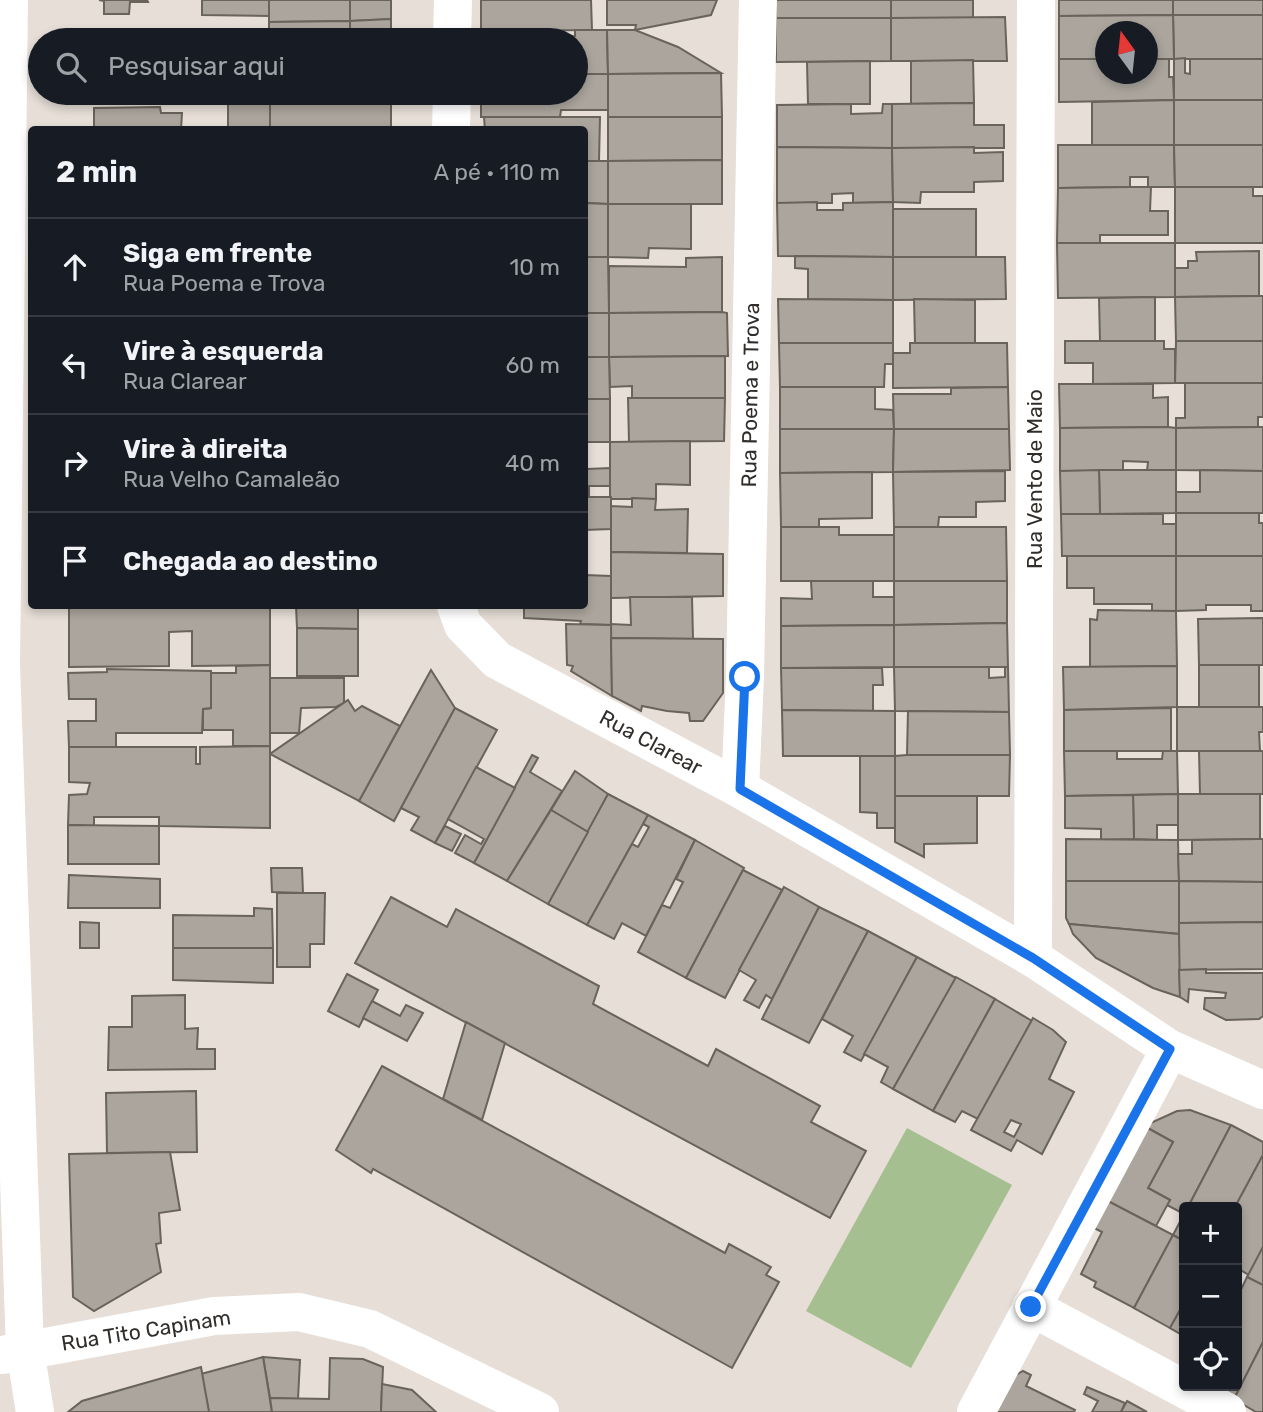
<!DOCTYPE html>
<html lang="pt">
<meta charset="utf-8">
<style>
body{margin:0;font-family:Rubik,sans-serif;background:#20242c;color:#f1f3f6}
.controls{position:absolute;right:21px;bottom:21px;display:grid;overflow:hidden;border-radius:7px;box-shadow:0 4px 10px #0003}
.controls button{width:63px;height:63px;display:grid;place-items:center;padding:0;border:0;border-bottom:2px solid #363941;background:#171b24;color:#f1f3f6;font:35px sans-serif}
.compass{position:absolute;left:1095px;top:21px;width:63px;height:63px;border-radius:50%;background:#171b24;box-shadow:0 4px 10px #0003;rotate:345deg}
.stop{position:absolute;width:21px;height:21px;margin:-16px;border:5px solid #1a73e8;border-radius:50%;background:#fff}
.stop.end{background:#1a73e8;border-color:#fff;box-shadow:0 2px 7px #0008}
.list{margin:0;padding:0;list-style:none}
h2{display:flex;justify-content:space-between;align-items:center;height:91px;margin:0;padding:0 28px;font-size:30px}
h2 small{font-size:23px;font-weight:400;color:#9ea1a6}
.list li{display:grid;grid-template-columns:46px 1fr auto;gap:21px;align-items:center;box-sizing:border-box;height:98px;padding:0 28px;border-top:2px solid #363941}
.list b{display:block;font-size:26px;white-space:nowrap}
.list p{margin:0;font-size:23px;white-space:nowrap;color:#9ea1a6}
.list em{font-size:23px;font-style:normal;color:#9ea1a6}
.icon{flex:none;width:38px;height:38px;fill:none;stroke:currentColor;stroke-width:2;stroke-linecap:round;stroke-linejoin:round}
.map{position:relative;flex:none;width:1263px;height:1412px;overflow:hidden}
.search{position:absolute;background:#171b24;box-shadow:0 4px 10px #0003;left:28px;top:28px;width:560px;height:77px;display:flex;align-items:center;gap:18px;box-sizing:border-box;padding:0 24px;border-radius:38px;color:#9ea1a6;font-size:26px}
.panel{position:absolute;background:#171b24;box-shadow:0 4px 10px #0003;left:28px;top:126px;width:560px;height:483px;border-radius:7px}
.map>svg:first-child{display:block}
</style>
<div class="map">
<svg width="1263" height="1412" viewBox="0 0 1263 1412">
<rect width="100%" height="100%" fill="#e6ded7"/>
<path fill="#a6bf90" d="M907 1128 1012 1185 911 1368 806 1311Z"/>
<g fill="#aba59d" stroke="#69635c" stroke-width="2" fill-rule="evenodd">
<path d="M99 0H147L148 2H130L129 14H104V1Z"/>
<path d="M202 0H269V16L202 15Z"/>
<path d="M269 0H350V21L269 22Z"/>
<path d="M350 0H391V19L350 21Z"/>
<path d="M481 0H591L592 30 481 31Z"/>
<path d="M607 0H717L711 15 635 30 636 25H607Z"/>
<rect x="776" y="0" width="115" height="18"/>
<rect x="891" y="0" width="82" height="18"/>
<path d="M1059 0H1173V15L1059 16Z"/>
<rect x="1173" y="0" width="90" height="15"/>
<path d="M1173 15H1263V59H1174Z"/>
<path d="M1173 15 1174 59H1148V32H1106V59H1059V16Z"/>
<path d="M1005 17 1007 61H891V18Z"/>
<path d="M776 18H891V61L776 62Z"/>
<path d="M391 19V40H350V21Z"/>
<path d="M350 21V40H269V22Z"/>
<path d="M529 30V37L575 36V30H607L608 74H576V40H481V31Z"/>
<path d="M607 30H635L678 47 721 73 608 74Z"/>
<path d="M1185 58V73L1190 74V59H1263V100H1174V59Z"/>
<path d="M1059 59H1106V74H1148V59H1169V77H1173L1174 100 1059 102Z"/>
<path d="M973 60 974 103 911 104V61Z"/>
<path d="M870 61V104H808L807 62Z"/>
<path d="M721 73 722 117H608V74Z"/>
<path d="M576 74H608V110H561L560 117H481V93H576Z"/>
<rect x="270" y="93" width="121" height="37"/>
<path d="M228 97 270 98V130H223L228 127Z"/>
<rect x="1174" y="100" width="89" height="45"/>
<path d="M1174 100V145H1092V102Z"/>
<path d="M974 103V125H1004V148H892V104Z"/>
<path d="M851 104V114L882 113 883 104H892V148L777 147V105Z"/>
<path d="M160 107 161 113H182L181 130H94V108Z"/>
<path d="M484 117H600L599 161H584V130H485Z"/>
<path d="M608 117H722V160L608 161Z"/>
<path d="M1058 145H1174L1175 187H1148V177H1130V187L1058 188Z"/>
<path d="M1174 145H1263V187H1175Z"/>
<path d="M777 147 892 148 893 202 853 203V193L832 194V203H777Z"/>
<path d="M974 147V153L1003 152V181L974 182V192H921L920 203 893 202 892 148Z"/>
<path d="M722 160V204H608V161Z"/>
<path d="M584 161H608V204L584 203Z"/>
<path d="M1130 187H1151L1150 211H1168V235H1100V243H1057L1058 188Z"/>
<path d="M1175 187H1253V196H1263V243H1175Z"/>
<path d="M817 202V210H843V203L893 202V257L778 256 777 203Z"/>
<path d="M584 203 608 204V257H584Z"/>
<path d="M608 204H691V249L649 248 648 258 608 257Z"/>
<rect x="893" y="209" width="83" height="48"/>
<path d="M1057 243H1175V297L1058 298Z"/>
<path d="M1259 251V296L1175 297V268H1188V261H1197L1196 252Z"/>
<path d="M795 256 893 257V300L808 299V269L795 268Z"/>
<path d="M584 257H608L609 313H584Z"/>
<path d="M722 257V312L609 313V266L686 267V258Z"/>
<path d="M893 257H1005L1006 299 893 300Z"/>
<path d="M1259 296H1263V341H1176L1175 297Z"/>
<path d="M1155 297V341H1100L1099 298Z"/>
<path d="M778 299 893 300V343H779Z"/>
<path d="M914 299 975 300V344L915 343Z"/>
<path d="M722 312 727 313 728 356 609 357V313Z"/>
<rect x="584" y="313" width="25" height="44"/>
<path d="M1065 341H1164V349H1175V383L1093 384V363H1065Z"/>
<path d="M1176 341H1263V383H1175Z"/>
<path d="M779 343H893V364H885L884 387H780Z"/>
<path d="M910 343H1007L1008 387 893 388V353H910Z"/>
<path d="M725 356V398H632V386L610 387 609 357Z"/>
<path d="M584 357H609L610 399H584Z"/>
<path d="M1185 383H1263V417H1258V427L1176 428V418H1185Z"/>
<path d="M1059 384H1153V398L1168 397V427L1060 428Z"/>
<path d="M780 387H875V409L893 410 894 429H780Z"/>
<path d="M1008 387 1009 429H894L893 394H951V388Z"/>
<path d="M628 398H725L724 441 629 442Z"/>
<rect x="584" y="399" width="26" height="43"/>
<path d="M1168 427 1176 428V470L1147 471 1148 462 1123 461V471H1060V428Z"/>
<path d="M1258 427H1263V471L1176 470V428Z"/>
<path d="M780 429H894L893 472 780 473Z"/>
<path d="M894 429H1009L1010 470 893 472Z"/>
<path d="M690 441V485L656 484V499H610V442Z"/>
<path d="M584 442H587V469L610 468V486H584Z"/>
<path d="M1099 470H1176V513L1100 514Z"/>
<path d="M1099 470 1100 514H1061L1060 471Z"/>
<path d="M1200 470 1263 471V513H1176V492H1200Z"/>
<path d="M1005 471V501L976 502V517H939L938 527H894L893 472Z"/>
<path d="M872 472V518L819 519V527H781L780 473Z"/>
<path d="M584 486H589V497H611V529L584 530Z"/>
<path d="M632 498 656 499 655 510 688 509 687 553 611 552V506L632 507Z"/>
<path d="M1176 513H1259V523H1263V556H1176Z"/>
<path d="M1061 514H1163V524H1176V556H1062Z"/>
<path d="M781 527H839V535H894V581H781Z"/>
<path d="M894 527H1006L1007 581H894Z"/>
<rect x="584" y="530" width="3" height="45"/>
<path d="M611 552 723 554V596L611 598Z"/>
<path d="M1067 556H1176V611H1152V604H1094V588H1067Z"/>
<path d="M1176 556H1263V611H1251V605H1206V610L1176 611Z"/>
<path d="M584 575 611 576V625L580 624 581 621 524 618V606H584Z"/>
<path d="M811 581H873V597H894V625L781 626V598L812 599Z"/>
<path d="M894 581H1007V623L894 625Z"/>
<path d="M630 597H692L693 639 611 638V624L631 625Z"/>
<path d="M69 606H270V665L192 666V631L169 632V666L69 667Z"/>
<path d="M296 606H358V629L297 628Z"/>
<path d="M1098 610 1176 611 1177 666 1090 667V619L1097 620Z"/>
<path d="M1263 618V665H1199L1198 619Z"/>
<path d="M1007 623 1008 667H894V625Z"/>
<path d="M566 624 611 625 612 696 571 671 573 666 567 665Z"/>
<path d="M894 625V667L781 668V626Z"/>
<path d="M297 628 358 629V676H297Z"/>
<path d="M611 638 723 639V693L703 721H690L689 713 667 711 642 706 641 711 612 696Z"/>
<path d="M270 665V746H233V730H203V709L211 708 210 673H236V666Z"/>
<path d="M1199 665H1259V707L1199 708Z"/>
<path d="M1177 666V707L1064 710 1063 667Z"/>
<path d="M894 667H989V678L1005 677V667H1008L1009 712 895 711Z"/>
<path d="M781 668H882L883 685H873V711L782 710Z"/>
<path d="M107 669 211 671V708L203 709 202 733H116V747H69L68 721H96V699H69L68 673 107 672Z"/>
<path d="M431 670 455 708 394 821 359 801Z"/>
<path d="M270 678H344V703L336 707 301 708 299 733H270Z"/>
<path d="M348 700 355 711 362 706 400 726 359 801 270 754Z"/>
<path d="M1177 707H1263V732H1259L1260 751H1177Z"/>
<path d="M455 708 497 730 435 843 411 830 419 817 401 808Z"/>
<path d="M1171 708V751H1064V710Z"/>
<path d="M782 710 895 711V756H783Z"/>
<path d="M908 711 1009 712 1010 755H907Z"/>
<path d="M270 746V828L159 826V817H94V826L68 825 69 795 87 794 90 783 69 782V747H196V764H200V747Z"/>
<path d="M1064 751H1117V759H1162L1163 751H1177L1178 794 1065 796Z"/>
<path d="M1199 751H1263V794H1200Z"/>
<path d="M532 755 538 758 530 772 562 791 507 881 474 863Z"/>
<path d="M907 755H1010L1009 796H895V756Z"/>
<path d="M860 756H895V828H877V813L860 812Z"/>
<path d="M476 767 515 788 474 863 455 853 465 835 481 844 484 839 448 819Z"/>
<path d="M575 771 608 794 588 832 551 810Z"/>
<path d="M608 794 648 815 587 925 548 904Z"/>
<path d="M1178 794H1260V839L1178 840Z"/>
<path d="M1178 794V825H1157V840L1134 839 1133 795Z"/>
<path d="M1133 795 1134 839 1101 840V829L1065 828V796Z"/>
<path d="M895 796H977V843L924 844V857L895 842Z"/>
<path d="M551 810 588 832 548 904 507 881Z"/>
<path d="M648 815 695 840 646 936 622 923 614 939 587 925 632 844 638 847 649 827 643 824Z"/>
<path d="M68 825 159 826V864H68Z"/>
<path d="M445 826 461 834 452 851 435 843Z"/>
<path d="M1066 839 1178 840 1179 881H1066Z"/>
<path d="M1260 839H1263V882L1179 881 1178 854H1192V840Z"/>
<path d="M695 840 744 868 686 978 638 952 662 905 670 908 683 882 676 879Z"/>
<path d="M271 868H302L303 893 272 892Z"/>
<path d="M743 870 782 890 725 998 686 978Z"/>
<path d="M69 875 160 879V908H68Z"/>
<path d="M1066 881H1179V934L1069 924 1066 918Z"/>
<path d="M1179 881 1263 882V922L1179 923Z"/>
<path d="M784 887 819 907 772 999 766 995 759 1008 744 1000 756 980 739 970Z"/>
<path d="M277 893H325L324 944H310V967H277Z"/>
<path d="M391 897 447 927 456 909 599 986 593 1004 708 1066 716 1049 820 1106 811 1122 866 1151 830 1218 355 963Z"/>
<path d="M819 907 868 931 809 1043 762 1019Z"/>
<path d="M254 908 272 909 273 948H173V915L254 916Z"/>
<path d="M80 922 99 923V948H80Z"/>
<path d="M1263 922V969L1179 970V923Z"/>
<path d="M1069 924 1179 934 1180 997 1153 988 1096 958 1073 934Z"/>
<path d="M868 931 917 957 861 1061 844 1052 853 1036 822 1019Z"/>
<path d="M173 948H273V983L173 980Z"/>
<path d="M917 957 956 978 893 1089 881 1082 888 1067 864 1054Z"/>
<path d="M1206 969V973H1263V1016L1259 1019 1226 1020 1204 1009 1205 998H1225L1226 993 1189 989 1188 1002 1180 997 1179 970Z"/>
<path d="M347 974 378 990 359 1027 328 1011Z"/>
<path d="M956 977 995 999 933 1111 893 1089Z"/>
<path d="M185 995V1029L198 1028 197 1049H215V1069L108 1070 109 1027H132V996Z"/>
<path d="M995 999 1032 1021 978 1119 962 1111 955 1122 933 1111Z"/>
<path d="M372 1001 400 1016 406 1005 423 1013 407 1041 363 1018Z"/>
<path d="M1033 1018 1053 1030 1066 1042 1049 1079 1074 1092 1042 1154 1017 1140 1011 1151 971 1130ZM1011 1120 1021 1124 1014 1137 1004 1132Z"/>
<path d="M466 1022 505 1043 482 1120 443 1099Z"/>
<path d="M382 1066 725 1253 729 1244 771 1267 766 1275 779 1282 732 1368 373 1169 371 1173 336 1150Z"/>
<path d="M196 1091 197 1152 107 1153 106 1093Z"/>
<path d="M1190 1110 1231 1125 1188 1207H1184V1214L1167 1205 1170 1200 1148 1188 1173 1142 1144 1126 1177 1111Z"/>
<path d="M1231 1125 1263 1142V1155L1235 1207H1188Z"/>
<path d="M1144 1126 1173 1142 1148 1188 1170 1200 1156 1226 1105 1200Z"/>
<path d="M170 1152 180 1210 159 1213 161 1243 156 1244 161 1272 94 1311 73 1297 69 1154Z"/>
<path d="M1263 1155V1247L1249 1275 1237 1268 1235 1207Z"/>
<path d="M1108 1201 1173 1235 1134 1308 1094 1287 1096 1282 1081 1274 1102 1232 1094 1228Z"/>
<path d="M1184 1214V1241L1173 1235Z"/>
<path d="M1173 1235 1184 1241V1303L1170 1328 1134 1308Z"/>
<path d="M1263 1247V1285L1247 1277Z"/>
<path d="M1247 1277 1263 1285V1342L1234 1399 1209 1386H1237V1298Z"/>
<path d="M1184 1303V1336L1170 1328Z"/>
<path d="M1263 1342V1412H1256L1234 1399Z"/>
<path d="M263 1357 300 1360 298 1399 270 1398Z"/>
<path d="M263 1357 272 1412H209L201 1374Z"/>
<path d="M330 1358 363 1359 383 1367 381 1412H272L270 1398 329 1399Z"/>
<path d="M201 1367 209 1412H68L82 1401Z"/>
<path d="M1023 1371 1031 1375 1026 1386 1075 1410 1074 1412H990L1007 1380Z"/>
<path d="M382 1384 412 1390 436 1412H381Z"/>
<path d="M1087 1387 1125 1403 1121 1412H1092L1098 1401 1084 1394Z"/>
<path d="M1127 1401 1147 1412H1121Z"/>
</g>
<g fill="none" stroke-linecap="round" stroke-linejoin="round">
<g stroke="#fff" stroke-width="38">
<path d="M9 0 1 664 25 1350 35 1412"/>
<path d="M452 40 453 0"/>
<path d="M451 130 452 93"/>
<path d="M456 606 463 625 497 660 740 789 1033 958 1170 1049 1263 1090"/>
<path d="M740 789 745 677 758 0"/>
<path d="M1033 958 1036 0"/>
<path d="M1031 1307 1227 1412"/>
<path d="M2 1355 214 1316 299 1312 370 1329 540 1412"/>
<path d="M976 1412 1170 1049"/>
</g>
</g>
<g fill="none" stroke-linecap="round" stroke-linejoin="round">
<path stroke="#1a73e8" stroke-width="9" d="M745 677 740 789 1033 958 1170 1049 1031 1307"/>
</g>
<g text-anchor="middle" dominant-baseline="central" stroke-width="5" stroke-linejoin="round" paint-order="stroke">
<g font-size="21" fill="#302d2a" stroke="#fff">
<text transform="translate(750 395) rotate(-89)">Rua Poema e Trova</text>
<text transform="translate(1034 479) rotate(-90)">Rua Vento de Maio</text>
<text transform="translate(651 742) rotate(28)">Rua Clarear</text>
<text transform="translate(146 1330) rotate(-9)">Rua Tito Capinam</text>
</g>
</g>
</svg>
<div class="controls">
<button>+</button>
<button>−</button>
<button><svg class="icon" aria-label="locate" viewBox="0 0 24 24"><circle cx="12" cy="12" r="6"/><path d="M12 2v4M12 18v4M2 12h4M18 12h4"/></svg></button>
</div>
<svg class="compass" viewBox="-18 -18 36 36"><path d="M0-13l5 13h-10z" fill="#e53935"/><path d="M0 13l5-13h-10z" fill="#9ea1a6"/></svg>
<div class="stop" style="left:745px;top:677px"></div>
<div class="stop end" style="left:1031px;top:1307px"></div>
<div class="search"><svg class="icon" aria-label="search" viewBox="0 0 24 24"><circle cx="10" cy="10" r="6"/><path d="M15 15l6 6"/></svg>Pesquisar aqui</div>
<section class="panel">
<h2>2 min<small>A pé · 110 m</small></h2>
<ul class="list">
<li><svg class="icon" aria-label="ahead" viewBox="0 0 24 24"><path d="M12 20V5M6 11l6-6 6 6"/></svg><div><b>Siga em frente</b><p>Rua Poema e Trova</p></div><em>10 m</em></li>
<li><svg class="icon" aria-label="left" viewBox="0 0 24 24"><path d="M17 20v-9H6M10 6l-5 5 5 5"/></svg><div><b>Vire à esquerda</b><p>Rua Clarear</p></div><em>60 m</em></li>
<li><svg class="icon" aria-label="right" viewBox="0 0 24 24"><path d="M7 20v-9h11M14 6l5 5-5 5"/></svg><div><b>Vire à direita</b><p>Rua Velho Camaleão</p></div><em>40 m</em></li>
<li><svg class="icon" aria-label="arrive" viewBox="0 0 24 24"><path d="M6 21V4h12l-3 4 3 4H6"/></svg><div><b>Chegada ao destino</b></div></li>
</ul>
</section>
</div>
